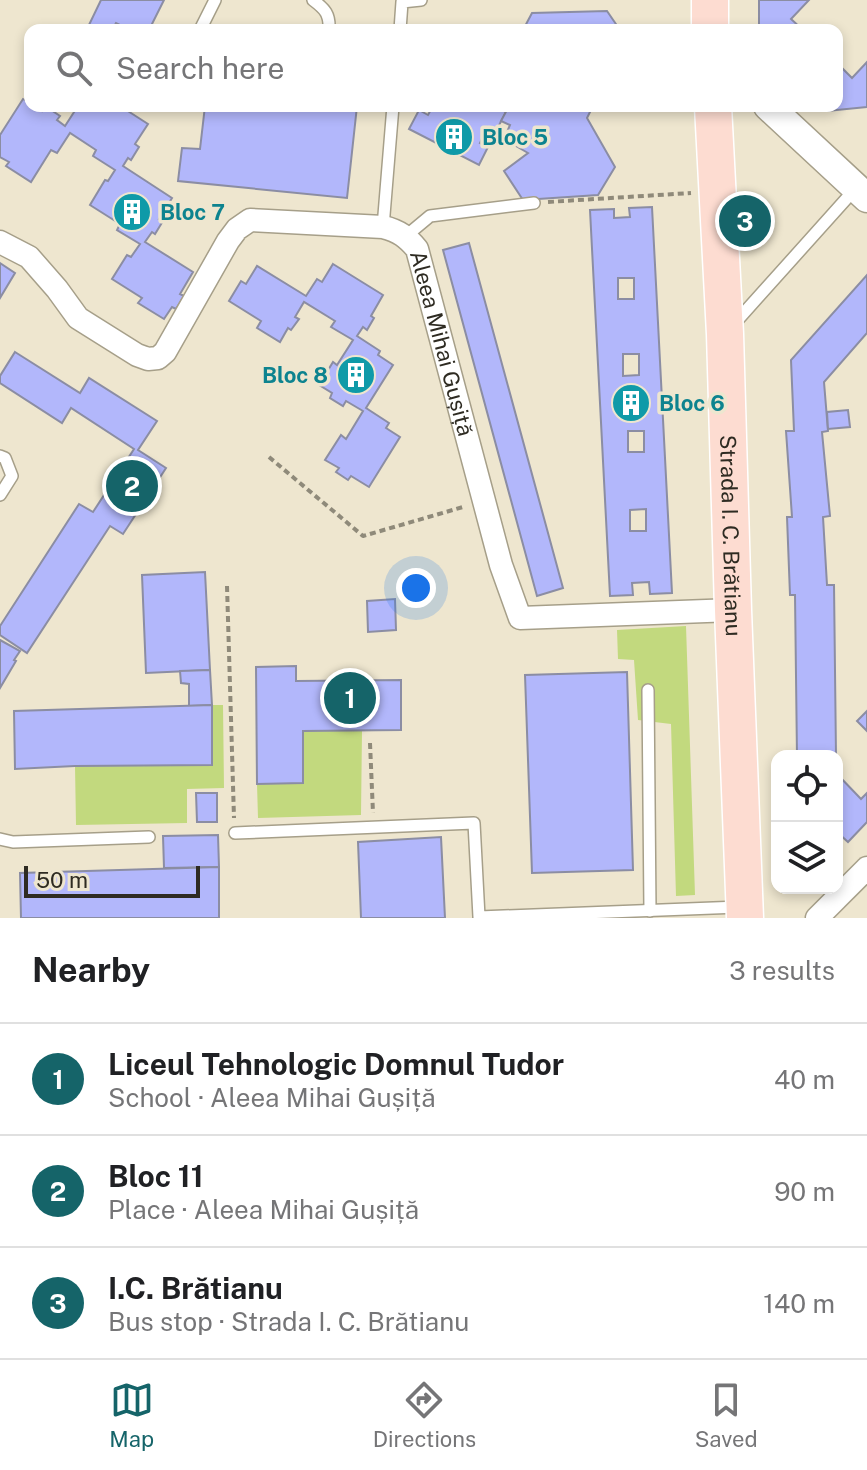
<!DOCTYPE html>
<meta charset="utf-8">
<style>
body{margin:0;font-family:"Public Sans",sans-serif;background:#f2f2f2;color:#202124}
.controls{position:absolute;right:24px;bottom:24px;display:grid;overflow:hidden;border-radius:16px;box-shadow:0 4px 12px #0003}
.controls button{width:72px;height:72px;display:grid;place-items:center;padding:0;border:0;border-bottom:2px solid #e0e0e0;background:#fff;color:#202124;font:40px sans-serif}
.scale{position:absolute;left:24px;bottom:20px;width:176px;box-sizing:border-box;padding-left:8px;border:4px solid #2e2b22;border-top:0;font-size:22px;line-height:28px;white-space:nowrap;color:#2e2b22;-webkit-text-stroke:6px #eee6cf;paint-order:stroke}
.you{position:absolute;left:416px;top:588px;width:28px;height:28px;margin:-20px;border:6px solid #fff;border-radius:50%;background:#1a73e8;box-shadow:0 0 0 12px #1a73e833}
.badge{display:grid;place-items:center;width:52px;height:52px;border-radius:50%;background:#156469;color:#fff;font-size:26px;font-weight:700}
.pin{position:absolute;translate:-50% -50%;border:4px solid #fff;box-shadow:0 2px 8px #0006}
.list{margin:0;padding:0;list-style:none}
h2{display:flex;justify-content:space-between;align-items:center;height:104px;margin:0;padding:0 32px;font-size:34px}
h2 small{font-size:26px;font-weight:400;color:#757577}
.list li{display:grid;grid-template-columns:52px 1fr auto;gap:24px;align-items:center;box-sizing:border-box;height:112px;padding:0 32px;border-top:2px solid #e0e0e0}
.list b{display:block;font-size:30px;white-space:nowrap}
.list p{margin:0;font-size:26px;white-space:nowrap;color:#757577}
.list em{font-size:26px;font-style:normal;color:#757577}
.icon{flex:none;width:44px;height:44px;fill:none;stroke:currentColor;stroke-width:2;stroke-linecap:round;stroke-linejoin:round}
.map{position:relative;flex:none;width:867px;height:918px;overflow:hidden}
.search{position:absolute;background:#fff;box-shadow:0 4px 12px #0003;left:24px;right:24px;top:24px;height:88px;display:flex;align-items:center;gap:20px;box-sizing:border-box;padding:0 28px;border-radius:16px;color:#757577;font-size:30px}
.sheet{height:440px;background:#fff}
nav{display:flex;justify-content:space-around;align-items:center;box-sizing:border-box;height:112px;border-top:2px solid #e0e0e0;background:#fff;font-size:22px;color:#757577}
nav a{display:grid;justify-items:center;gap:4px}
nav .on{color:#156469}
.map>svg:first-child{display:block}
</style>
<div class="map">
<svg width="867" height="918" viewBox="0 0 867 918">
<rect width="100%" height="100%" fill="#eee6cf"/>
<g fill="#c2d97e">
<path d="M686 626 695 895 676 896 671 724 638 720 634 660 618 659 617 630Z"/>
<path d="M212 705H223L224 788 187 789V823L76 825 75 766Z"/>
<path d="M303 731H362L361 815 258 818 257 784 303 783Z"/>
</g>
<g fill="#b2b7fb" stroke="#8b8da3" stroke-width="2" fill-rule="evenodd">
<path d="M101 0H164L149 30H130L116 23 112 30H89L87 29Z"/>
<path d="M759 0H809L791 19 803 30H759Z"/>
<path d="M607 11 620 30H523L532 13Z"/>
<path d="M867 62V107L827 111 822 106H837V63L852 78Z"/>
<path d="M23 99 30 103V106H34L42 111 45 106 60 116 57 120 65 126 78 106H120L148 124 135 144 139 147 131 160 128 158 123 166 172 198 159 219 163 221 155 234 152 232 145 242 193 272 180 294 184 296 176 309 172 307 164 319 138 303 142 298 112 279 127 255 131 257 140 244 117 230 120 224 90 205 105 180 108 181 115 170 93 156 96 150 70 133 57 153 51 150 31 182 6 166 9 162 0 157V135Z"/>
<path d="M205 106H357L347 198 178 181 182 148 200 149Z"/>
<path d="M433 106H493L506 112 496 131 488 127 480 143 488 147 479 165 409 129 419 110 428 115Z"/>
<path d="M509 106H593L587 118 615 167 598 195 523 200 504 171 528 153 504 139 510 125 501 121Z"/>
<path d="M652 207 672 593 650 594 649 582 632 583 633 595 610 596 590 210 614 209V218L630 217 629 208ZM618 278H634V299H618ZM623 354H639V375L623 376ZM628 431H644V452H628ZM646 509V531H630V510Z"/>
<path d="M469 243 563 588 537 596 443 250Z"/>
<path d="M0 263 15 273 0 298Z"/>
<path d="M333 264 383 295 371 316 374 318 367 330 363 327 357 336 380 351 378 355 393 365 366 408 389 423 386 428 400 437 369 487 351 476 348 480 336 472 339 468 325 460 341 435 346 439 363 411 346 401 343 406 330 398 332 393 319 385 333 362 337 365 353 340 331 327 335 321 304 302 295 317 299 319 291 330 288 328 280 342 257 328 261 321 229 301 241 281 246 284 257 266 306 296 317 279 322 282Z"/>
<path d="M867 275V333L824 382 828 431 822 432 830 516 823 517 827 585H834L836 756H797L795 595H790L787 517H792L786 431H794L791 360Z"/>
<path d="M15 352 80 393 89 378 157 421 138 450 166 468 123 534 110 526 27 653 0 635V626L79 504 93 512 134 449 71 408 62 423 0 383V376Z"/>
<path d="M848 410 850 427 828 429 827 412Z"/>
<path d="M205 572 210 670 146 673 142 575Z"/>
<path d="M395 599 396 630 368 632 367 601Z"/>
<path d="M0 640 20 651 14 660 16 661 0 688Z"/>
<path d="M296 666V681L401 680V730L303 731V783L257 784 256 667Z"/>
<path d="M210 670 212 705 189 706V684L181 683 180 671Z"/>
<path d="M627 672 633 870 532 873 525 675Z"/>
<path d="M212 705V765L75 766 15 769 14 711Z"/>
<path d="M867 711V731L857 721Z"/>
<path d="M837 774 861 799 867 793V822L848 842 837 832Z"/>
<path d="M196 793H217V822H197Z"/>
<path d="M218 835 219 867 164 868 163 836Z"/>
<path d="M441 837 445 918H361L358 842Z"/>
<path d="M219 867V918H21L20 873Z"/>
</g>
<g fill="none" stroke-linecap="round" stroke-linejoin="round">
<g stroke="#a69f89" stroke-width="14">
<g id="service">
<path d="M313 0C325 9 330 14 329 30"/>
<path d="M200 30 215 0"/>
<path d="M400 30 402 2 421 0"/>
<path d="M383 227 393 106"/>
<path d="M406 236 430 216 534 203"/>
<path d="M734 324 856 188"/>
<path d="M0 456 5 458 12 476 0 495"/>
<path d="M648 690 650 911"/>
<path d="M235 833 474 823 479 917 739 907"/>
<path d="M0 839 13 842 149 837"/>
</g>
</g>
<g stroke="#a69f89" stroke-width="25">
<g id="minor">
<path id="s1" d="M0 242 29 257 57 289 78 318 137 355 148 359 158 358 165 352 228 241 237 229 250 220 383 227C399 231 407 237 417 249L501 565 520 618 733 610"/>
<path d="M817 918 867 868"/>
</g>
</g>
<g stroke="#a69f89" stroke-width="31">
<path id="tertiary" d="M768 106 867 198"/>
</g>
<g stroke="#fff" stroke-width="39">
<g id="primary">
<path d="M710 0V30"/>
<path id="s2" d="M713 106 725 334 733 610 745 918"/>
</g>
</g>
<g stroke="#8f8a7a" stroke-width="4" stroke-dasharray="6 4" stroke-linecap="butt">
<path d="M548 202 691 193"/>
<path d="M269 457 363 536 463 507"/>
<path d="M227 586 234 818"/>
<path d="M370 743 373 813"/>
</g>
<use href="#service" stroke="#fff" stroke-width="11"/>
<use href="#minor" stroke="#fff" stroke-width="22"/>
<use href="#tertiary" stroke="#fff" stroke-width="28"/>
<use href="#primary" stroke="#fddcd1" stroke-width="36"/>
</g>
<defs>
<g id="building-disc" transform="scale(2)"><circle r="9.5" fill="#0f9aa8" stroke="#eee6cf"/><path d="M-4-6H4V6H1V3H-1V6H-4ZM-2.5-4.3h1.7v1.8h-1.7ZM.8-4.3h1.7v1.8H.8ZM-2.5-1h1.7V.8h-1.7ZM.8-1h1.7V.8H.8Z" fill="#fff"/></g>
</defs>
<g fill-rule="evenodd">
<use href="#building-disc" x="454" y="137"/>
<use href="#building-disc" x="132" y="212"/>
<use href="#building-disc" x="356" y="375"/>
<use href="#building-disc" x="631" y="403"/>
</g>
<g text-anchor="middle" dominant-baseline="central" stroke-width="7" stroke-linejoin="round" paint-order="stroke">
<g font-size="22" font-weight="bold" fill="#0d838f" stroke="#eee6cf" text-anchor="start">
<text x="482" y="137">Bloc 5</text>
<text x="160" y="212">Bloc 7</text>
<text x="328" y="375" text-anchor="end">Bloc 8</text>
<text x="659" y="403">Bloc 6</text>
</g>
<g font-size="22" fill="#2e2b22" stroke="#eee6cf">
<text stroke="none"><textPath href="#s1" startOffset="642">Aleea Mihai Gușiță</textPath></text>
<text stroke="none"><textPath href="#s2" startOffset="430">Strada I. C. Brătianu</textPath></text>
</g>
</g>
</svg>
<div class="controls">
<button><svg class="icon" aria-label="locate" viewBox="0 0 24 24"><circle cx="12" cy="12" r="6"/><path d="M12 2v4M12 18v4M2 12h4M18 12h4"/></svg></button>
<button><svg class="icon" aria-label="layers" viewBox="0 0 24 24"><path d="M12 4l9 5-9 5-9-5zM3 14l9 5 9-5"/></svg></button>
</div>
<div class="scale">50 m</div>
<div class="you"></div>
<div class="pin badge" style="left:350px;top:698px">1</div>
<div class="pin badge" style="left:132px;top:486px">2</div>
<div class="pin badge" style="left:745px;top:221px">3</div>
<div class="search"><svg class="icon" aria-label="search" viewBox="0 0 24 24"><circle cx="10" cy="10" r="6"/><path d="M15 15l6 6"/></svg>Search here</div>
</div>
<section class="sheet">
<h2>Nearby<small>3 results</small></h2>
<ul class="list">
<li><span class="badge">1</span><div><b>Liceul Tehnologic Domnul Tudor</b><p>School · Aleea Mihai Gușiță</p></div><em>40 m</em></li>
<li><span class="badge">2</span><div><b>Bloc 11</b><p>Place · Aleea Mihai Gușiță</p></div><em>90 m</em></li>
<li><span class="badge">3</span><div><b>I.C. Brătianu</b><p>Bus stop · Strada I. C. Brătianu</p></div><em>140 m</em></li>
</ul>
</section>
<nav>
<a class="on"><svg class="icon" aria-label="map" viewBox="0 0 24 24"><path d="M3 6l6-2 6 2 6-2v14l-6 2-6-2-6 2zM9 4v14M15 6v14"/></svg>Map</a>
<a><svg class="icon" aria-label="directions" viewBox="0 0 24 24"><path d="M12 3l9 9-9 9-9-9zM9 14v-3h6M13 9l2 2-2 2"/></svg>Directions</a>
<a><svg class="icon" aria-label="saved" viewBox="0 0 24 24"><path d="M7 4h10v16l-5-4-5 4z"/></svg>Saved</a>
</nav>
